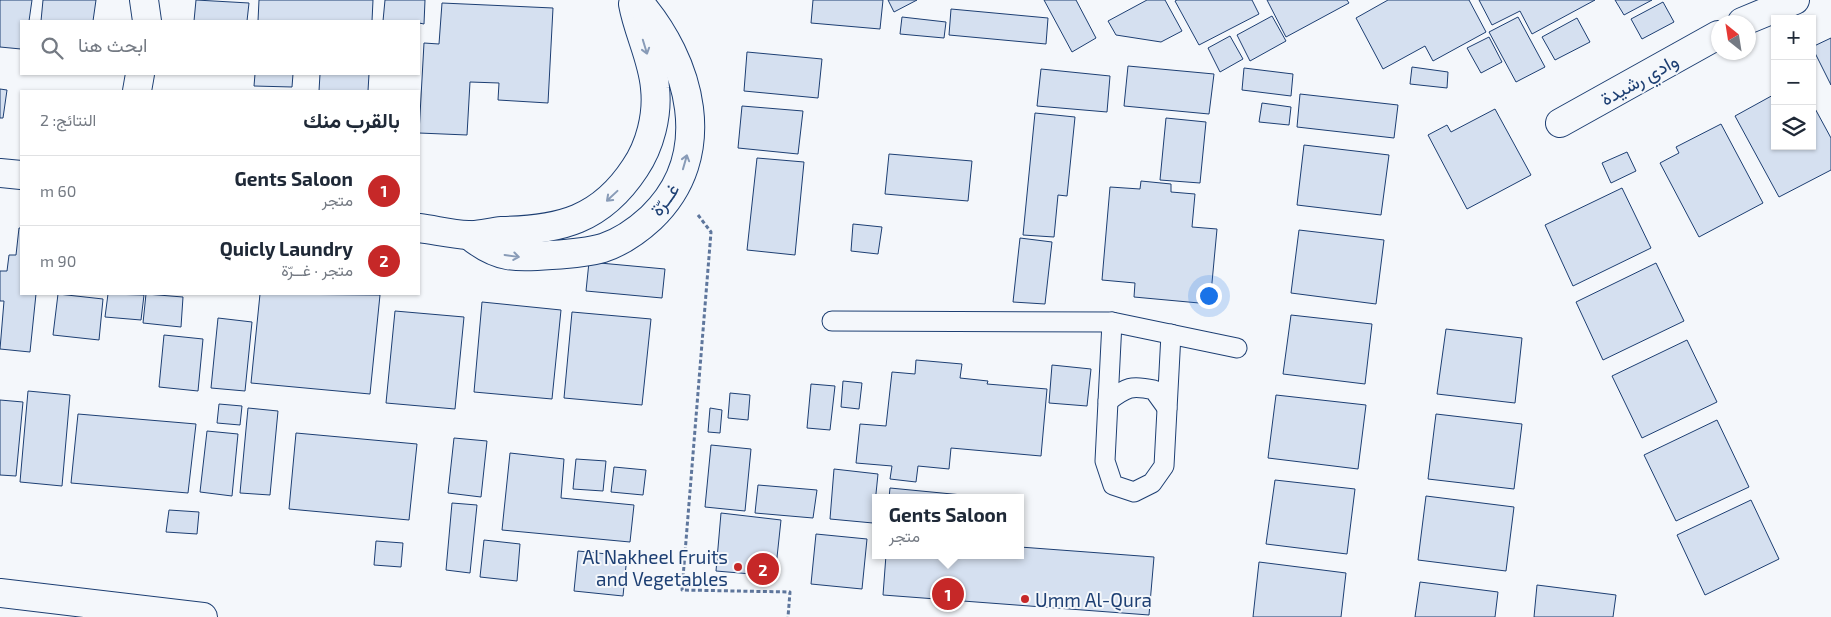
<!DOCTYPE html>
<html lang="ar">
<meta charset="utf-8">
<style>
body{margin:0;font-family:"Exo 2",Vazirmatn,sans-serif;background:#f6f6f7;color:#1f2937;direction:rtl}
.controls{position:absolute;right:15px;top:15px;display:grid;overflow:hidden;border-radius:0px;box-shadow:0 1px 4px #0004}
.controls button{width:45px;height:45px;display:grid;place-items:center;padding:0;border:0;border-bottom:1px solid #e0e1e3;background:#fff;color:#1f2937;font:25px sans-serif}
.compass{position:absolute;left:1711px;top:15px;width:45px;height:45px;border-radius:50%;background:#fff;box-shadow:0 1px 4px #0004;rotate:330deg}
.you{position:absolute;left:1208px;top:295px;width:18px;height:18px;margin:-12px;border:4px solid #fff;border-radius:50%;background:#1a73e8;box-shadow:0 0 0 8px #1a73e833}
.badge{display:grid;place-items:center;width:32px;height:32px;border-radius:50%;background:#c62828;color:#fff;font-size:16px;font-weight:700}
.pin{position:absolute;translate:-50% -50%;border:2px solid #fff;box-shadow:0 1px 5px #0006}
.popup{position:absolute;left:872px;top:494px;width:152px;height:65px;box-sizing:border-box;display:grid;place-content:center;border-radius:0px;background:#fff;filter:drop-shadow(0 1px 4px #0005);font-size:16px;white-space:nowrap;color:#747a83}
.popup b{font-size:19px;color:#1f2937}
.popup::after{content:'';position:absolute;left:50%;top:100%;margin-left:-10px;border:10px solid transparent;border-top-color:#fff}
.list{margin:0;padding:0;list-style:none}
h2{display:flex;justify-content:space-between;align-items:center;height:65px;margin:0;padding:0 20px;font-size:21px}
h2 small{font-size:16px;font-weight:400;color:#747a83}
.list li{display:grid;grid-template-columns:32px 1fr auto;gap:15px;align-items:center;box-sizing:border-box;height:70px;padding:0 20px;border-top:1px solid #e0e1e3}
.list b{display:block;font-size:19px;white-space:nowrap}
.list p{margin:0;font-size:16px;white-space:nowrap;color:#747a83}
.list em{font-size:16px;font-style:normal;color:#747a83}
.icon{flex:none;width:28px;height:28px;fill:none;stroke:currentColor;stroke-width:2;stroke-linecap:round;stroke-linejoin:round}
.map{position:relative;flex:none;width:1831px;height:617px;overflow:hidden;direction:ltr}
.search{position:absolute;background:#fff;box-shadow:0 1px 4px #0004;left:20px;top:20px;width:400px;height:55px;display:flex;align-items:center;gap:12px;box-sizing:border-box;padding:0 18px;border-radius:0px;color:#747a83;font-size:19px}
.panel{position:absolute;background:#fff;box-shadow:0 1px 4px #0004;left:20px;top:90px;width:400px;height:205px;border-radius:0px;direction:rtl}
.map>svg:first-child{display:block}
</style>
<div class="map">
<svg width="1831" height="617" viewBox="0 0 1831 617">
<rect width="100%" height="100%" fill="#f4f7fb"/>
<g fill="#d5e0f0" stroke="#1d3f73">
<path d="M0 0H32L29 21H21V49L0 47Z"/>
<path d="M43 0H96L93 21H41Z"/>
<path d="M196 0 249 3 247 21H194Z"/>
<path d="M259 0H373L372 21H258Z"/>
<path d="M385 0H425L424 24 419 23V21H383Z"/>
<path d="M813 0H883L880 29 811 23Z"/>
<path d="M888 0H917L894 12Z"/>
<path d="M1044 0H1076L1096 38 1072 52Z"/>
<path d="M1147 0H1165L1182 31 1161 42 1116 35 1108 21Z"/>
<path d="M1177 0H1252L1259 14 1199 45 1175 1Z"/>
<path d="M1267 0H1347L1349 3 1286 37Z"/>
<path d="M1388 0H1469L1486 32 1433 61 1425 46 1383 69 1356 18Z"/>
<path d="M1479 0H1595L1532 34 1520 11 1492 25Z"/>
<path d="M1615 0H1652L1624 15Z"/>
<path d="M1663 2 1674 22 1642 39 1631 19Z"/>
<path d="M442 3 553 8 548 103 498 100 499 83 470 82 467 135 419 133 424 43 439 44Z"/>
<path d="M951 9 1048 18 1046 44 949 35Z"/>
<path d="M1272 16 1286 41 1250 61 1237 35Z"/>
<path d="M902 17 946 22 944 38 900 34Z"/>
<path d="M1518 17 1545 67 1516 82 1489 32Z"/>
<path d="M1577 18 1590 42 1555 60 1542 37Z"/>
<path d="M1230 36 1243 59 1220 72 1208 48Z"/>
<path d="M1489 37 1502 62 1481 73 1467 48Z"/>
<path d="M1831 38V85L1812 47Z"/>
<path d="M747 52 822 59 818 98 744 91Z"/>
<path d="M1128 66 1214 74 1209 114 1124 106Z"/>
<path d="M1412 67 1448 72 1447 88 1410 84Z"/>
<path d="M1244 68 1293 74 1291 96 1242 90Z"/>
<path d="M1041 69 1110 76 1107 112 1037 106Z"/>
<path d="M255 74H293L292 87 254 86Z"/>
<path d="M320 74H369L368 91H319Z"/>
<path d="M0 89 7 90 3 118H0Z"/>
<path d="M1300 94 1398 105 1394 138 1297 127Z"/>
<path d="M1775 94V146H1812V103L1831 138V170L1779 197 1735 116Z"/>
<path d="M1262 103 1291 107 1289 125 1259 122Z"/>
<path d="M742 106 803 111 798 154 738 148Z"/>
<path d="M1495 109 1531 175 1467 209 1428 135 1447 125 1451 132Z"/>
<path d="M1035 113 1075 117 1067 196 1058 195 1054 237 1023 235Z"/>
<path d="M1166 118 1206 122 1200 183 1160 180Z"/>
<path d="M1721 124 1763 203 1699 237 1660 163 1679 153 1676 147Z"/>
<path d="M1304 145 1389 155 1381 215 1297 205Z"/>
<path d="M1627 152 1636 171 1611 183 1602 163Z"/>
<path d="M889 154 972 161 968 201 885 194Z"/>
<path d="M757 158 804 162 795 255 747 250Z"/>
<path d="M1141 181 1171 184V192L1195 194 1192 227 1217 229 1210 304 1134 297 1135 283 1102 280 1110 187 1140 189Z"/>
<path d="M1622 188 1651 248 1573 286 1545 225Z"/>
<path d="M853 224 882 227 878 254 851 251Z"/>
<path d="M19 228H21V294H36L30 352 0 349 4 301H0V271H7L9 255H16Z"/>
<path d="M1299 230 1384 240 1376 304 1291 293Z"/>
<path d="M1020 238 1052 242 1045 304 1013 302Z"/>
<path d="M589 262 665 269 662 298 586 291Z"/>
<path d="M1656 263 1684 321 1603 360 1576 302Z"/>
<path d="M58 294 103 299 99 340 53 335Z"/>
<path d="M108 294 144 295 141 320 105 317Z"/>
<path d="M146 294 183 297 181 327 143 323Z"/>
<path d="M260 294 380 295 370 394 251 383Z"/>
<path d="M482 302 561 310 552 399 474 392Z"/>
<path d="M395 311 464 317 455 409 386 403Z"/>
<path d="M572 312 651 319 642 405 564 398Z"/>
<path d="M1291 315 1372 324 1365 384 1283 374Z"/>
<path d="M218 318 252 322 245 391 211 388Z"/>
<path d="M1446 329 1522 338 1515 403 1437 394Z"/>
<path d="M164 335 203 339 198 391 159 387Z"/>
<path d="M1687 340 1717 402 1642 438 1612 376Z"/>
<path d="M916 360 962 364 960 378 988 381 987 384 1047 389 1041 456 951 448 949 469 918 466 916 482 890 479 892 466 856 463 860 424 886 426 892 372 915 374Z"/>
<path d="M1052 365 1091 369 1087 406 1049 403Z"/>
<path d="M843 381 862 383 859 409 841 407Z"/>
<path d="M811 384 835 386 830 430 807 428Z"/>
<path d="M28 391 70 395 62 486 20 482Z"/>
<path d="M730 393 750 395 748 420 728 418Z"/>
<path d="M1276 395 1366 405 1358 469 1268 458Z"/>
<path d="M0 400 23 402 16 476 0 475Z"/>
<path d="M219 404 242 406 240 425 217 423Z"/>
<path d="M248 408 278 411 270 495 240 493Z"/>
<path d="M710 408 722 410 720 433 708 432Z"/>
<path d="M78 414 196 424 188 493 71 483Z"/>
<path d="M1436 414 1522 424 1514 489 1428 479Z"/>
<path d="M1717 420 1749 487 1676 521 1644 455Z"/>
<path d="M207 431 238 434 232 496 200 492Z"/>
<path d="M296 433 417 444 409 520 289 509Z"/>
<path d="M454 438 487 441 481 497 448 493Z"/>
<path d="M711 445 751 449 745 511 705 507Z"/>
<path d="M510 453 564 459 561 498 634 505 630 542 502 530Z"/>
<path d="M576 459 606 461 603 491 573 489Z"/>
<path d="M614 467 646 470 643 495 611 492Z"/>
<path d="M834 469 878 474 873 523 830 519Z"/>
<path d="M1275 480 1355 489 1347 554 1266 544Z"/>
<path d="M758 485 817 490 813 518 755 513Z"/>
<path d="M890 488 983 497V498H889Z"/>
<path d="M1426 496 1514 507 1506 571 1418 560Z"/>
<path d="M1751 500 1779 559 1705 595 1677 535Z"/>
<path d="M452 503 477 505 470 573 446 570Z"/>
<path d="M169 510 199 512 197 534 166 532Z"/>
<path d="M721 513 781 520 775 576 716 571Z"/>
<path d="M816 534 867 539 862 589 811 584Z"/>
<path d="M484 540 520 544 517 581 480 577Z"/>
<path d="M376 541 403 543 401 567 374 565Z"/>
<path d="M1020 547 1154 557 1149 615 883 595 886 555H1020Z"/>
<path d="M578 551 627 556 623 596 574 591Z"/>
<path d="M1259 562 1346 573 1341 617H1253Z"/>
<path d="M1420 582 1498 592 1495 617H1415Z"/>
<path d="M1537 585 1616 595 1613 617H1534Z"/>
</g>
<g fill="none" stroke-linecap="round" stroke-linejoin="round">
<g stroke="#1d3f73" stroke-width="21">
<g id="service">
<path d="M832 321 1112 322 1237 348"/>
<path d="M1112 322 1105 461 1113 485 1134 492 1152 483 1164 466 1171 334"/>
<path d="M1108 401C1127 387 1131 385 1154 390L1167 408"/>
</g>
</g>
<g stroke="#1d3f73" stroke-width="30">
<g id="minor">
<path d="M144 0 147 21"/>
<path d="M1742 22 1795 0"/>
<path d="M137 91 140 74"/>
<path d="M1560 123 1718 35"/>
<path d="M0 173 21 175"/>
<path d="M419 228C435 230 451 234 468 235 479 236 490 232 502 231 560 230 601 220 635 168 650 146 658 115 655 88 653 60 638 32 633 4"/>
<path d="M469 235C497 259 517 258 551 255 568 254 586 253 603 248 621 242 638 230 651 218 717 155 691 61 637 0"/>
</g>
</g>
<g stroke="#1d3f73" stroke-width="30">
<path id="tertiary" d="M0 593 203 617"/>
</g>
<path stroke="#5e769c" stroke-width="3" stroke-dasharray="4 2.5" stroke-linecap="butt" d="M698 215 711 232 682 590 790 592 788 617"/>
<use href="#service" stroke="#f4f7fb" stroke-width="19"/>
<use href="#minor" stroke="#f4f7fb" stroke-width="28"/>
<use href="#tertiary" stroke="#f4f7fb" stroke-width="28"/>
</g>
<defs><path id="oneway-shaft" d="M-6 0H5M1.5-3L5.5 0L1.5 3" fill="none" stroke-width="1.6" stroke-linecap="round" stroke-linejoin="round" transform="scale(1.25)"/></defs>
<g stroke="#889bb7">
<use href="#oneway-shaft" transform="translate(645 47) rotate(73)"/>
<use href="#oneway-shaft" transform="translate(685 162) rotate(-74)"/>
<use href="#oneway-shaft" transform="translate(612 196) rotate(137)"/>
<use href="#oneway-shaft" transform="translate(512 256) rotate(8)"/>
</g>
<g fill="#c62828" stroke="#f4f7fb" stroke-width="2">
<circle cx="738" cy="567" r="5"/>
<circle cx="1025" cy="599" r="5"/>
</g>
<g text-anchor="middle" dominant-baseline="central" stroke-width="4" stroke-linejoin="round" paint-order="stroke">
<g font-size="19" fill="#1d3f73" stroke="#f4f7fb">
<text transform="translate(1639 79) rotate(-29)">وادي رشيدة</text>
<text transform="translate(664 199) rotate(-54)">غــرّة</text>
</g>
<g font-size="19" fill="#1d3f73" stroke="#f4f7fb" text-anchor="end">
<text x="728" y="556">Al Nakheel Fruits<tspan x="728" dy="22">and Vegetables</tspan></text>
<text x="1035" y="599" text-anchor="start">Umm Al-Qura</text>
</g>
</g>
</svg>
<div class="controls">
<button>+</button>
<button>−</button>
<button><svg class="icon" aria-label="layers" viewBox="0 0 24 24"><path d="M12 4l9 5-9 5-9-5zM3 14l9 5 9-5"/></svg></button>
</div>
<svg class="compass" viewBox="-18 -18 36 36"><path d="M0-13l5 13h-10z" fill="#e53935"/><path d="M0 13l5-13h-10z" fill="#747a83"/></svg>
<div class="you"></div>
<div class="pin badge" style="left:948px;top:594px">1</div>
<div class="popup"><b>Gents Saloon</b>متجر</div>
<div class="pin badge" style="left:763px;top:569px">2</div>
<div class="search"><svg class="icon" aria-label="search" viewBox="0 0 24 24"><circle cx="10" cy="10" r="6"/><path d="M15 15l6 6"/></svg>ابحث هنا</div>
<section class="panel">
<h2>بالقرب منك<small>النتائج: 2</small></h2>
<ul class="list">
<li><span class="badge">1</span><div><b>Gents Saloon</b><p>متجر</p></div><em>60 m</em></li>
<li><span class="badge">2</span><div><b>Quicly Laundry</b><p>متجر · غــرّة</p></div><em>90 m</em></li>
</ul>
</section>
</div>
